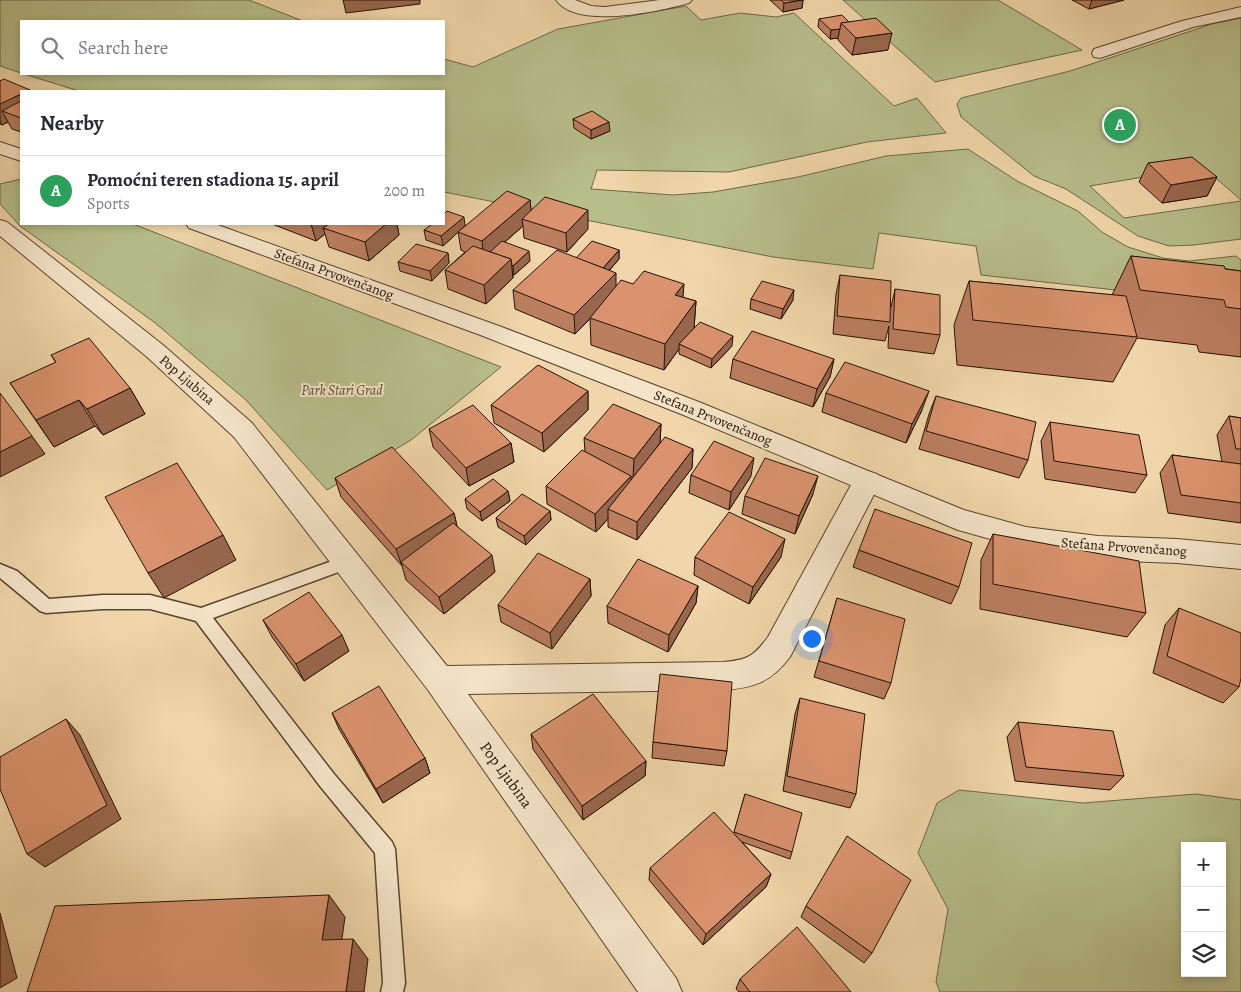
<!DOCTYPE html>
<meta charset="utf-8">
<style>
body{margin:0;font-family:Alegreya,serif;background:#f7f7f7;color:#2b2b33}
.controls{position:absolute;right:15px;bottom:15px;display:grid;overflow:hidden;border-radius:0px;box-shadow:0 2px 8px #0003}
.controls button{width:45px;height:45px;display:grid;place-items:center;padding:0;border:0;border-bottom:1px solid #e1e1e2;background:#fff;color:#2b2b33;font:25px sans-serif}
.you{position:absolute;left:811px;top:638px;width:18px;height:18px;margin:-12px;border:4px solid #fff;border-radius:50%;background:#1a73e8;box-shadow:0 0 0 8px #1a73e833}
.badge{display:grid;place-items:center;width:32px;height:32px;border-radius:50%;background:#d93025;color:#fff;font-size:16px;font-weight:700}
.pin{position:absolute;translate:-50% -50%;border:2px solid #fff;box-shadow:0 1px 5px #0006}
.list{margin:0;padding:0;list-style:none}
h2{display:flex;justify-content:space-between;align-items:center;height:65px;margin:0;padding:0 20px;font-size:21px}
h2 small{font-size:16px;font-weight:400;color:#7c7c81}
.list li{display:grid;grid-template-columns:32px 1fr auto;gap:15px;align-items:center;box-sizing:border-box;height:70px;padding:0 20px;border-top:1px solid #e1e1e2}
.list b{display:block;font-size:19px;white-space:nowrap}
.list p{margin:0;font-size:16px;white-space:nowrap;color:#7c7c81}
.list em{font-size:16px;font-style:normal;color:#7c7c81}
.icon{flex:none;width:28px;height:28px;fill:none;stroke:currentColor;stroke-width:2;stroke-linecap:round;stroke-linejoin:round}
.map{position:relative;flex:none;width:1241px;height:992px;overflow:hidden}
.search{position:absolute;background:#fff;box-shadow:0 2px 8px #0003;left:20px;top:20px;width:425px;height:55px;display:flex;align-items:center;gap:12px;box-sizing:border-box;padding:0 18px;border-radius:0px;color:#7c7c81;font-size:19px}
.panel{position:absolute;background:#fff;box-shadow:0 2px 8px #0003;left:20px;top:90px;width:425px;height:135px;border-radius:0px}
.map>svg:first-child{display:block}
</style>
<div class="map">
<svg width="1241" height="992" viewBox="0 0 1241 992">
<rect width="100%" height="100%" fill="#f0d6aa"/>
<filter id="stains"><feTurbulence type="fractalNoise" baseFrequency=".004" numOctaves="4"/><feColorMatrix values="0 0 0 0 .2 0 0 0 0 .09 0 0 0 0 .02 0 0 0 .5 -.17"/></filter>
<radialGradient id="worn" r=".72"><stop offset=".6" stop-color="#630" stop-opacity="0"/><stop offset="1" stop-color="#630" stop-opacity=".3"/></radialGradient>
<g fill="#b7be8a" stroke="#6e6848" fill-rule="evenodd">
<path d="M0 0H249L303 21H21V73L0 66Z"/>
<path d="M843 0H998L1082 50 935 82Z"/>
<path d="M686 6 701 20 740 13 776 17 794 13 894 106 917 98 946 133 867 142 729 172 597 170 591 189 673 195 713 192 798 177 886 156 968 149 1017 181 1078 211 1102 232 1128 247 1163 258 1189 261 1236 256 1241 260V304L981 275 976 246 879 233 873 269 773 257 444 192V91H79L24 74H444V59L473 67 558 29Z"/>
<path d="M1241 18V200L1203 167 1090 186 1124 218 1241 201V239L1194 245 1169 246 1138 236 1066 189 1034 176 961 117 957 104 961 98 1070 71 1212 24Z"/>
<path d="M21 179V224H133L501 367 411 440 327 490 246 400 154 322 20 226 0 204V184Z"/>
<path d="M959 790 1083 803 1196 794 1241 800V992H940L936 982 948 909 918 853 937 803ZM1185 846H1222V973H1185Z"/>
</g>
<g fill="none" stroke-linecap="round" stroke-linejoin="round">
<g stroke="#57432f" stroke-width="3">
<path id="service" d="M346 556 352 557 354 562 352 567 213 618 334 774 392 842 395 849 405 983 403 992H381L383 983 375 853 320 786 196 621 150 609H103L46 613 40 611 0 578V564L17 571 49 599 103 595H150L201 608Z"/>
</g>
<g stroke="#57432f" stroke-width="2">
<g id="minor">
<path d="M556 0H575L591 6 605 7 660 0H692L689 3C660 11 577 30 556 0Z"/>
<path d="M1241 7V17L1193 27 1100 58 1094 57 1092 53 1094 49 1182 21Z"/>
<path d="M0 220 7 222 163 345 252 423 447 666 723 662C747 660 753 657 768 637L857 474 867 471 877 474 881 481 790 657C771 682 754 688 723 690L468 694 676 978 682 992H638L428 690 234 437 146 356 0 236Z"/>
</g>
</g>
<g stroke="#57432f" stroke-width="2">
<g id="tertiary">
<path d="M0 142 21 149V161L0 154Z"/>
<path d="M186 224H215L499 326 699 402 964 510 1026 527 1098 536 1177 539 1241 545V569L1177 563 1098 560 1026 549 958 530 681 414 483 336 189 228Z"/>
</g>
</g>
<use href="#service" fill="#f5e4c8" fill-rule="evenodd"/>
<use href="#minor" fill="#f5e4c8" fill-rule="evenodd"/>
<use href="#tertiary" fill="#f5e4c8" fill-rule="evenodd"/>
</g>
<g fill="#bb7e5f" stroke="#241206">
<path d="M770 0H803L802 8 783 12Z"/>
<path d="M1072 0H1124L1089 9Z"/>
<path d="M819 19 849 22 888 50 852 55 838 40V38L830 39 818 27Z"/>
<path d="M0 81 30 90 31 91H21V132L12 129 8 122 2 125 0 124Z"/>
<path d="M573 119 610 131 591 139 574 128Z"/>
<path d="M1148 163 1217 177 1207 196 1162 203 1139 182Z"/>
<path d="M530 200 531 211 588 229 567 252 524 238 523 226 505 242 530 261 514 275H513V278L486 304 448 289 445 270 465 252 461 250 458 232 443 246 426 240 424 230 465 226Z"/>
<path d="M272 224H397L399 235 369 261 329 247 325 234 316 241Z"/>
<path d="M619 250V259L609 271 616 286 633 284 696 301 694 328 692 331 732 346 711 368 679 354V349L664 370 591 345 590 319 575 334 515 309 513 290 576 258Z"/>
<path d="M448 253 449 263 432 281 400 271 398 262Z"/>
<path d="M1131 256 1241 271V357L1199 352 1197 345 1137 338 1113 382 957 365 954 325 969 281 1112 295Z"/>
<path d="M840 275 891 307 895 289 940 335 934 354 888 348 889 326 885 341 833 334 836 294Z"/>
<path d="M751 299 793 300 781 319 750 309Z"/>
<path d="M51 355 130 388 145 414 103 435 95 426 54 447 10 383 56 363Z"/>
<path d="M733 359H834L830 377 813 407 730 378Z"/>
<path d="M588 391V410L544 452 494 423 491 405Z"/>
<path d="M826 393 922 410 906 443 822 412Z"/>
<path d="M936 396 1028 460 1019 478 919 449 929 414Z"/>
<path d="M1229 416 1241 418V523L1168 513 1160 473 1172 455 1222 462 1217 435Z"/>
<path d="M1050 422 1147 475 1135 493 1045 479 1041 441Z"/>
<path d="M661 424 660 443 693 449 692 468 637 540 608 527V519L596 532 547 504 546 486 585 451 584 438Z"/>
<path d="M429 429 511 443 514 462 469 486 433 447Z"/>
<path d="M691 475 751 476 729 510 689 493Z"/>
<path d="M335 478 454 513 457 526 495 572 444 614 406 580 402 566 341 497Z"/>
<path d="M508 491 510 501 482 521 467 509 465 499Z"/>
<path d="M813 494 795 534 742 514 745 496Z"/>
<path d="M550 511 551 520 526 545 498 527 496 518Z"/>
<path d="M993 534 1146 613 1127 637 980 609 981 560Z"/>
<path d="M859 550 959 587 951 604 853 567Z"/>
<path d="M695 557H781L749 604 694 575Z"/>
<path d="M590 579 591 596 552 649 501 622 498 605Z"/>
<path d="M698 586 696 603 668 652 608 623 607 606Z"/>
<path d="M837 598 891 683 884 699 814 677Z"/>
<path d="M1179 608 1239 687 1223 703 1153 673 1165 625Z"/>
<path d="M263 620 349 651 304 681 272 637Z"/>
<path d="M800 698 856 794 850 808 783 791 795 714Z"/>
<path d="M332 713 425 758 430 773 383 803 339 729Z"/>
<path d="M1018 722 1124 776 1110 790 1015 781 1007 737Z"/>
<path d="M531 734 646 761 645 776 583 820 533 749Z"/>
<path d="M653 742 727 751 724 766 652 758Z"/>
<path d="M745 794 792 852 790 859 742 842 771 874 766 887 703 945 649 880 650 868 734 833Z"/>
<path d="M806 906 872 953 864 963 801 917Z"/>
<path d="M740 979 851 992H739L736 989Z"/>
</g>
<g fill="#99674d" stroke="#241206">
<path d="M343 0H420V4L346 13Z"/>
<path d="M803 0 802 8 783 12 784 3Z"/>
<path d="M1092 0H1124L1089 9Z"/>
<path d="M840 29 838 38 830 39 831 30Z"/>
<path d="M892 33 888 50 852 55 856 38Z"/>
<path d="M21 94V116L2 111 8 122 2 125 0 121V104Z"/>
<path d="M609 122 610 131 591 139V130Z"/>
<path d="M1217 177 1207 196 1162 203 1171 185Z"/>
<path d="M530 200 532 218 522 219 523 226 484 260 482 241Z"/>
<path d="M588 210V229L567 252 566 233Z"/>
<path d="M464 217 465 226 443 246 441 236Z"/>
<path d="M311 224H339L323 228 325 234 316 241Z"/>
<path d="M386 224H397L399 235 369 261 365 242Z"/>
<path d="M619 250V259L600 281V272Z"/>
<path d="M529 251 530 261 514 275 513 266Z"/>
<path d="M448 253 449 263 432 281 430 271Z"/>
<path d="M511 259 513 278 486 304 484 285Z"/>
<path d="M616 273V292L575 334 574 315Z"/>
<path d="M684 284 682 311 675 295Z"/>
<path d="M794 290 793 300 781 319 783 309Z"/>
<path d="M696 301 694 328 682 345 679 344V349L664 370 665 344Z"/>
<path d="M733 336 732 346 711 368 712 359Z"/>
<path d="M834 359 830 377 813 407 817 389Z"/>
<path d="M130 388 145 414 103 435 87 409Z"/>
<path d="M588 391V410L544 452 542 433Z"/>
<path d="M929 391 922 410 906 443 912 424Z"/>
<path d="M79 400 95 426 54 447 36 420Z"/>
<path d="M661 424 660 443 633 478 634 459Z"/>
<path d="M32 436 45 454 0 477V452Z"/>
<path d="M511 443 514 462 469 486 466 468Z"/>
<path d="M693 449 692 468 637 540V522Z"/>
<path d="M754 458 751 476 729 510 731 492Z"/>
<path d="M631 476V494L608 509V519L596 532 595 514Z"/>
<path d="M818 476 813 494 795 534 799 516Z"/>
<path d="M508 491 510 501 482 521 480 512Z"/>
<path d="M550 511 551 520 526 545 524 536Z"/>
<path d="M454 513 458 531 401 562 402 566 396 549Z"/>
<path d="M223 535 236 560 164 598 148 573Z"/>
<path d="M785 539 781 557 749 604 753 587Z"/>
<path d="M492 555 495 572 444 614 439 597Z"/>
<path d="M590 579 591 596 552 649 550 633Z"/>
<path d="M698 586 696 603 668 652 669 635Z"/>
<path d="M342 635 349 651 304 681 296 664Z"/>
<path d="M66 719 80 735 121 819 45 867 27 854Z"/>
<path d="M425 758 430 773 383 803 376 789Z"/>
<path d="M646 761 645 776 583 820 582 806Z"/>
<path d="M771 874 766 887 703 945 706 934Z"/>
<path d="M329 895 345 917 339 960 322 940Z"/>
<path d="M0 913 17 978 0 988Z"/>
<path d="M353 939 368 959 364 992H346Z"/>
</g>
<g fill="#da936e" stroke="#241206">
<path d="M781 0H802L784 3Z"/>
<path d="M842 15 849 22 841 23 840 29 831 30 819 19Z"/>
<path d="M876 18 892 33 856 38 841 23Z"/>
<path d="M4 79 30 90 26 91H21V94L0 104V81Z"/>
<path d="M21 101V118L2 111Z"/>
<path d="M592 111 609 122 591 130 573 119Z"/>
<path d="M1192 157 1217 177 1171 185 1148 163Z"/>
<path d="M507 191 530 200 482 241 458 232Z"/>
<path d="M545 197 588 210 566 233 522 219Z"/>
<path d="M447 211 464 217 441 236 424 230 432 224H444V214Z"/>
<path d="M329 224H386L365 242 323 228Z"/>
<path d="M502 241 529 251 513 266 512 265 511 259 490 252Z"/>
<path d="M592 241 619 250 603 268 576 258Z"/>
<path d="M416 244 448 253 430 271 398 262Z"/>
<path d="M473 246 511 259 484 285 445 270Z"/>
<path d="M557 250 616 273 574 315 513 290Z"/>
<path d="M1131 256 1224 266 1225 269 1241 271V309L1226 307 1224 300 1140 290Z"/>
<path d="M644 271 684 284 675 295 696 301 665 344 590 318 621 280 633 284Z"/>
<path d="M840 275 891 281 890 322 837 316Z"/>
<path d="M762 281 794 290 783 309 751 299Z"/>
<path d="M969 281 1126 296 1137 337 973 320Z"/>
<path d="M895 289 940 295V335L893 329Z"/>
<path d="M700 322 733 336 712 359 679 344Z"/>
<path d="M752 331 834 359 817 389 733 359Z"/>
<path d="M89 338 130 388 87 409 79 400 36 420 10 383 56 362 51 355Z"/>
<path d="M845 362 929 391 912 424 826 393Z"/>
<path d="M538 365 588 391 542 433 491 405Z"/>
<path d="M0 393 32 436 0 452Z"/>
<path d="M936 396 1036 422 1028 460 926 431Z"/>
<path d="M613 404 661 424 634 459 584 438Z"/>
<path d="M473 405 511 443 466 468 429 429Z"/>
<path d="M1229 416 1241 418V449H1236Z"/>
<path d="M1050 422 1139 435 1147 475 1054 461Z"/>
<path d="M665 437 693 449 637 522 608 509Z"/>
<path d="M714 441 754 458 731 492 691 475Z"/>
<path d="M392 447 454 513 396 549 335 478Z"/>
<path d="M582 450 631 476 595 514 546 486Z"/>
<path d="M1172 455 1241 464V503L1181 495Z"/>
<path d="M765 458 818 476 799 516 745 496Z"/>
<path d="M177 463 223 535 148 573 105 497Z"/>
<path d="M493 479 508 491 480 512 465 499Z"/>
<path d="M522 494 550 511 524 536 496 518Z"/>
<path d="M875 509 972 543 959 587 859 550Z"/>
<path d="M729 512 785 539 753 587 695 557Z"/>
<path d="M453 523 492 555 439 597 401 562Z"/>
<path d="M993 534 1139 561 1146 613 993 584Z"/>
<path d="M538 553 590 579 550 633 498 605Z"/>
<path d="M638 559 698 586 669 635 607 606Z"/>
<path d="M309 592 342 635 296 664 263 620Z"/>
<path d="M837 598 905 619 891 683 819 661Z"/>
<path d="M1179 608 1241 633V678L1239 687 1167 656Z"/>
<path d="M660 674 732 682 727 751 653 742Z"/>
<path d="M379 686 425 758 376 789 332 713Z"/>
<path d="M593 694 646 761 582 806 531 734Z"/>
<path d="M800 698 865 714 856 794 787 776Z"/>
<path d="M66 719 107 805 27 854 0 789V757Z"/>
<path d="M1018 722 1113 731 1124 776 1026 767Z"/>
<path d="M745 794 802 813 792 852 734 832Z"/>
<path d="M714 812 771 874 706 934 650 868Z"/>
<path d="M847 836 911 880 872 953 806 906Z"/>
<path d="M329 895 322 940 353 939 346 992H27L55 906Z"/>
<path d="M797 927 851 992H750L740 979Z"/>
</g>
<g text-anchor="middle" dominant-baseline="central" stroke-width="4" stroke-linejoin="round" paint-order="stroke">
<g font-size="14" fill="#241206" stroke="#f5e4c8">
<text transform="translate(334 274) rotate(20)">Stefana Prvovenčanog</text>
<text transform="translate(187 380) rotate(41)">Pop Ljubina</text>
<text transform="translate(713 418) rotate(22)">Stefana Prvovenčanog</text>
<text transform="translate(1124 547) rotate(4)">Stefana Prvovenčanog</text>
</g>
<g font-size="14" font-style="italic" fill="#574e34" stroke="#f5e4c8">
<text x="342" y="390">Park Stari Grad</text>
</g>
<g font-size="16" fill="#241206" stroke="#f5e4c8">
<text transform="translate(506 775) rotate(54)">Pop Ljubina</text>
</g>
</g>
<rect width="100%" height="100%" filter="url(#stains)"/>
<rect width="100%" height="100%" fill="url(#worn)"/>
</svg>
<div class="controls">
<button>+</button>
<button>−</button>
<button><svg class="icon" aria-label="layers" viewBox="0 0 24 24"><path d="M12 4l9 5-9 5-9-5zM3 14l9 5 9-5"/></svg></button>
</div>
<div class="you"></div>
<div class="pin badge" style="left:1120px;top:125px;background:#2e9e5b">A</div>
<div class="search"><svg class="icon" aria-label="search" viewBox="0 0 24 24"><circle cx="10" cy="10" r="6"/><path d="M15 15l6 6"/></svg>Search here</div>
<section class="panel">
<h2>Nearby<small></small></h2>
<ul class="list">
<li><span class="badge" style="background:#2e9e5b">A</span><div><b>Pomoćni teren stadiona 15. april</b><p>Sports</p></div><em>200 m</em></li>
</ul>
</section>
</div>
